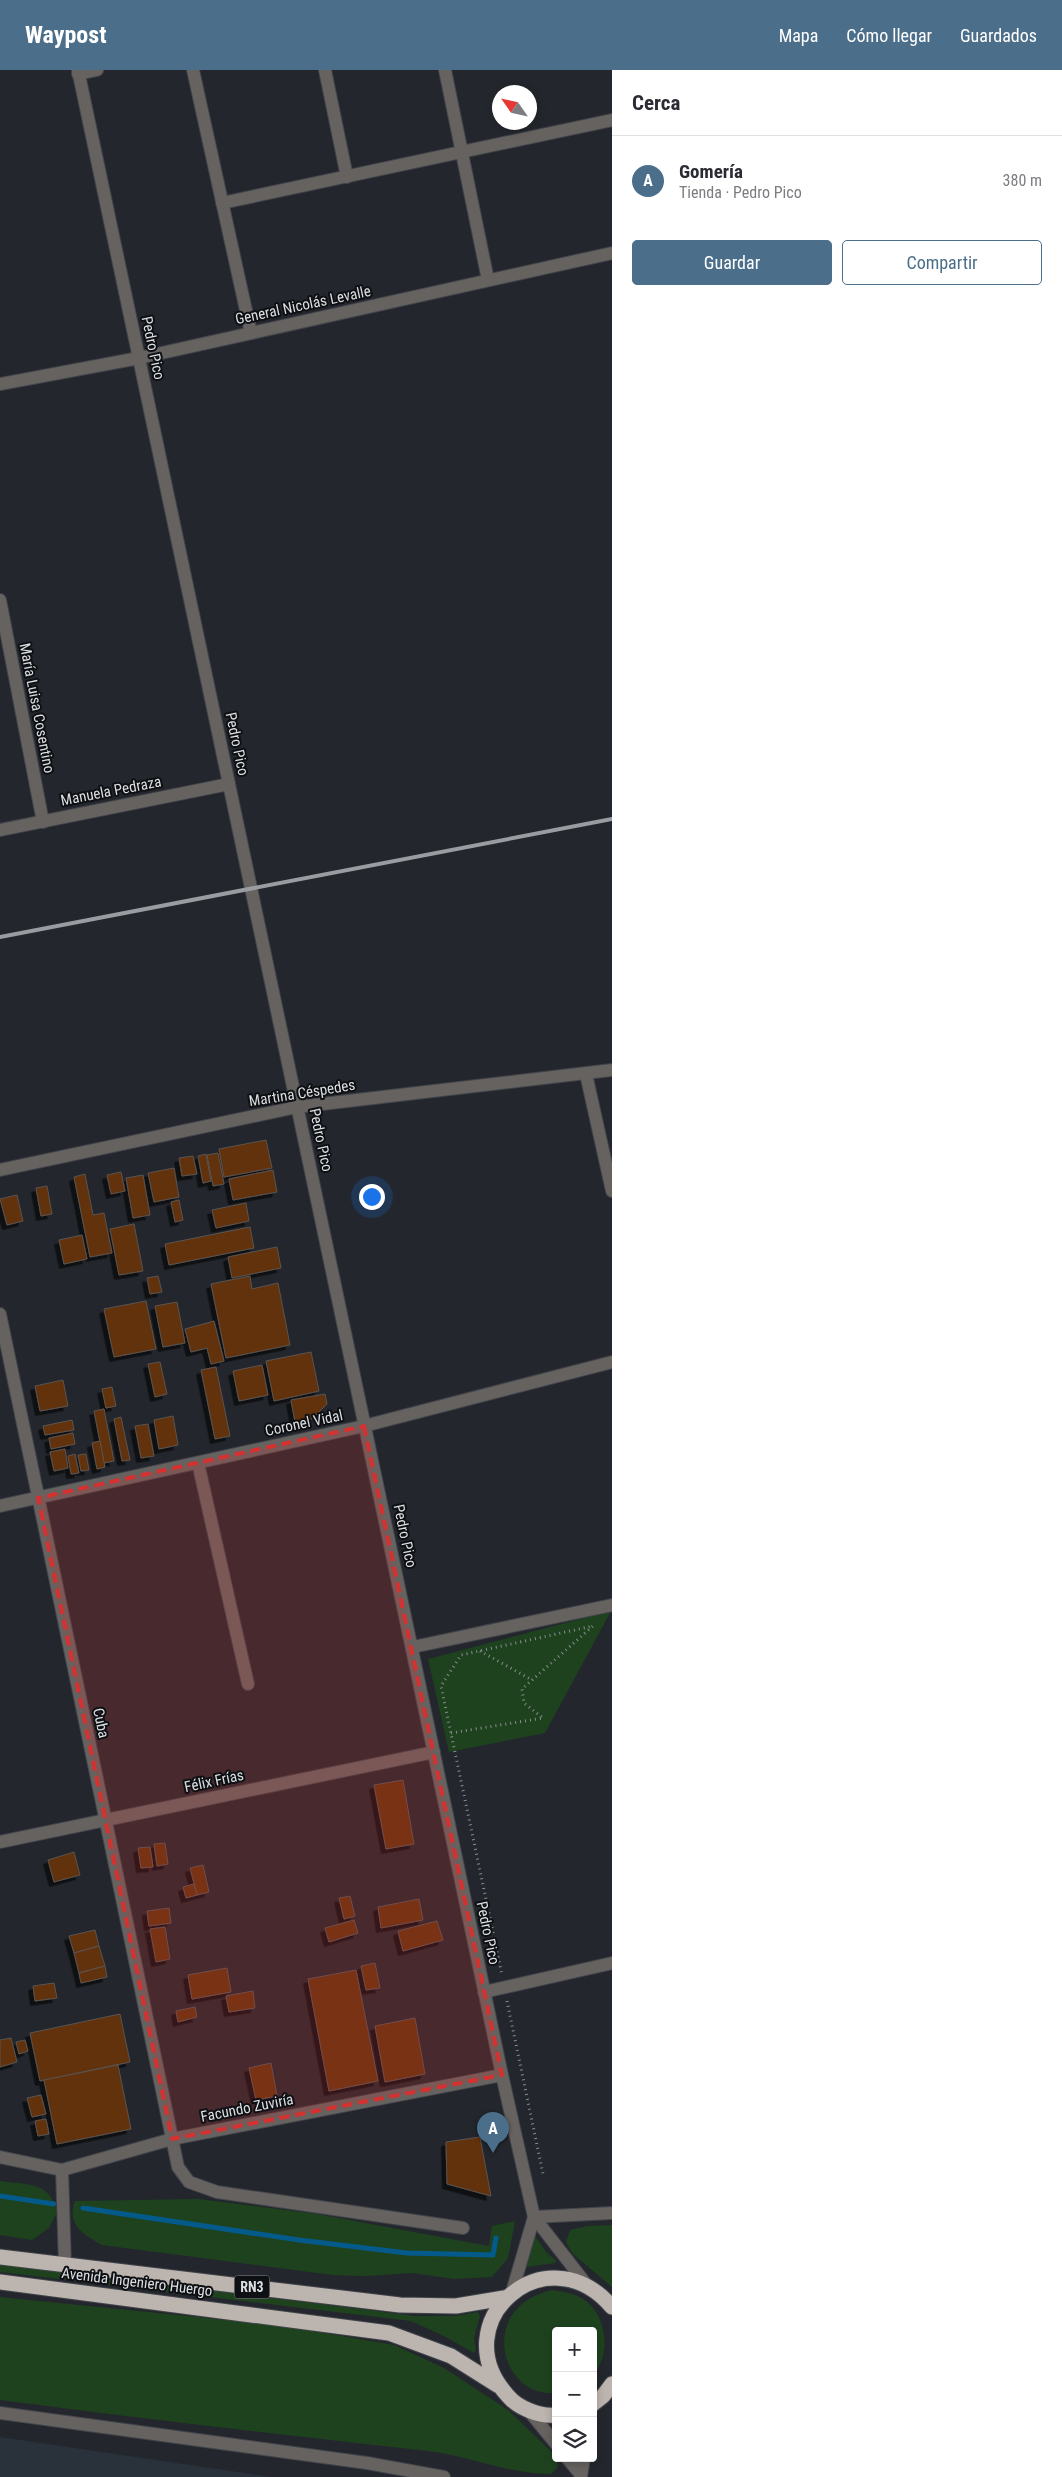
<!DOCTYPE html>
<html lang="es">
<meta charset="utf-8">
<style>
body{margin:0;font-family:"Roboto Condensed",sans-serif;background:#f7f7f7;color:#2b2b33}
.controls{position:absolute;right:15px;bottom:15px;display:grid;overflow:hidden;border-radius:5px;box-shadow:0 2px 8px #0003}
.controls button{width:45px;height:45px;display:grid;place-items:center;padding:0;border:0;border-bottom:1px solid #e1e1e2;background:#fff;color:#2b2b33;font:25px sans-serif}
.compass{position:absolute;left:492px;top:15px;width:45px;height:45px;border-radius:50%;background:#fff;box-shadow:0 2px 8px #0003;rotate:304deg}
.you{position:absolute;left:371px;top:1126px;width:18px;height:18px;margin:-12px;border:4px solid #fff;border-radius:50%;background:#1a73e8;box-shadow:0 0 0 8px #1a73e833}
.badge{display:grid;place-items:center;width:32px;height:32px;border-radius:50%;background:#4b6e8a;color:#fff;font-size:16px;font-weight:700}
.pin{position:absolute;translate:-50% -41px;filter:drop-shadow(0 1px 2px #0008)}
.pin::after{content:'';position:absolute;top:26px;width:18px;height:15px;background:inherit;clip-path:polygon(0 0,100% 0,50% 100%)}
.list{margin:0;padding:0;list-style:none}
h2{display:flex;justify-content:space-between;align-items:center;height:65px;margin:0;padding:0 20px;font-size:21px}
h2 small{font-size:16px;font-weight:400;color:#7c7c81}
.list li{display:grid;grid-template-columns:32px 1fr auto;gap:15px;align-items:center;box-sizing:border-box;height:90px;padding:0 20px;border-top:1px solid #e1e1e2}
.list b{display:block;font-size:19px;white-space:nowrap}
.list p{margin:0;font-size:16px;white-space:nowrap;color:#7c7c81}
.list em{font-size:16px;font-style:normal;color:#7c7c81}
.actions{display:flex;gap:10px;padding:15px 20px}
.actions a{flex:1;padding:11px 0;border:1px solid #4b6e8a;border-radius:5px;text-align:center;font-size:18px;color:#4b6e8a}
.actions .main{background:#4b6e8a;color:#fff}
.icon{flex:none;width:28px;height:28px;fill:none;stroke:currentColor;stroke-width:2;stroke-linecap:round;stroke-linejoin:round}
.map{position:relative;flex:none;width:612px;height:2407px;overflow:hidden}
header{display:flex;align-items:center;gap:30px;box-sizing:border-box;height:70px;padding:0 25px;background:#4b6e8a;color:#fff}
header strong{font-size:24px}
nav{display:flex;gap:28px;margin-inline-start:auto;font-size:18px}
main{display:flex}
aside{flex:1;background:#fff}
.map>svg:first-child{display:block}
</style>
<header>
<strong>Waypost</strong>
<nav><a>Mapa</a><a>Cómo llegar</a><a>Guardados</a></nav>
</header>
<main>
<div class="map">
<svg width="612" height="2407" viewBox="0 0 612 2407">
<defs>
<filter id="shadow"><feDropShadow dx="-4.5" dy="4.5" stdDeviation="0" flood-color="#0009"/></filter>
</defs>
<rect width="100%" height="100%" fill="#23272d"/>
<path fill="#29313b" d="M0 2367 271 2407H0Z"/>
<g fill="#1e421e">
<path d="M611 1541 545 1663 449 1682 428 1589Z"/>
<path d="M0 2111C27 2115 50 2111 57 2142L49 2158 32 2170 0 2165Z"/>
<path d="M198 2129 317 2144 489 2176 492 2156 515 2151 508 2188 492 2207 454 2209 412 2203 366 2206 333 2205 102 2175C84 2165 66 2154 75 2131Z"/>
<path d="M612 2155V2217L572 2183 566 2172 570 2160 587 2156Z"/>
<path d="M533 2163 547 2183 556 2190 555 2193 526 2197Z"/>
<path d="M0 2194 415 2246H456L478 2242 480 2246 474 2268 476 2280 474 2283 446 2267 411 2251 0 2202Z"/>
<path d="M553 2220C564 2222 573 2223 583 2229 607 2244 612 2284 593 2305V2261H556V2323C500 2329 476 2236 553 2220Z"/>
<path d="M0 2227 277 2255 394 2275 444 2298 508 2340 556 2386 558 2397 551 2404C508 2404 470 2386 428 2381 285 2365 143 2349 0 2330Z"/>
</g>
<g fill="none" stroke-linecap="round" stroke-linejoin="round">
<g stroke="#045b8b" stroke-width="5">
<path d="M0 2126 54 2134"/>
<path d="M83 2138 299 2170 407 2183 493 2185 496 2168"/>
</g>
</g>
<g fill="#62310d" stroke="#5b5450" filter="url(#shadow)">
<path d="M266 1070 272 1098 224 1107 219 1079Z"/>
<path d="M218 1083 224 1114 213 1116 207 1085Z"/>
<path d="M206 1084 211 1111 203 1113 198 1086Z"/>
<path d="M193 1086 197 1104 182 1106 179 1088Z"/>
<path d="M174 1098 179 1127 154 1132 148 1103Z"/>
<path d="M273 1100 277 1122 233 1130 229 1109Z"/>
<path d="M121 1102 125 1121 111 1124 107 1105Z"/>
<path d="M85 1104 93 1145 104 1143 112 1183 90 1187 74 1107Z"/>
<path d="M143 1105 150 1145 133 1148 126 1108Z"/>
<path d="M47 1116 52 1144 41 1146 36 1118Z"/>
<path d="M17 1125 23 1151 7 1155 0 1129Z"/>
<path d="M179 1130 183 1150 175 1152 171 1132Z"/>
<path d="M246 1133 249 1151 216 1158 212 1140Z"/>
<path d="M134 1154 143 1201 119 1205 110 1159Z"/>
<path d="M250 1157 254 1178 169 1195 165 1174Z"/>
<path d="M82 1165 87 1189 64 1194 59 1170Z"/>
<path d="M277 1177 281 1198 232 1208 228 1187Z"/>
<path d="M158 1206 162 1222 150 1224 147 1208Z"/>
<path d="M250 1206 252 1219 278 1213 290 1275 226 1288 211 1214Z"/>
<path d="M146 1231 156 1279 114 1287 104 1239Z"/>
<path d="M177 1232 185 1273 163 1277 155 1236Z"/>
<path d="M214 1251 224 1291 211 1294 207 1278 191 1282 185 1259Z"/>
<path d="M311 1282 319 1321 274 1331 266 1291Z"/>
<path d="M160 1292 167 1324 155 1327 148 1294Z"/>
<path d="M262 1295 268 1325 239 1331 233 1301Z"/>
<path d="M216 1297 230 1366 215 1369 201 1300Z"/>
<path d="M63 1310 68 1336 40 1341 35 1316Z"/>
<path d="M112 1317 116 1336 106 1338 102 1319Z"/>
<path d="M325 1324 327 1334 312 1349 295 1352 291 1330Z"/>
<path d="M104 1339 114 1391 104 1393 94 1341Z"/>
<path d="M173 1346 178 1375 159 1379 154 1350Z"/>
<path d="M121 1347 130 1390 122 1391 114 1349Z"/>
<path d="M72 1350 74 1360 45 1365 43 1356Z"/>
<path d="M148 1354 154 1386 141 1388 135 1356Z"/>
<path d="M73 1363 75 1374 51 1379 49 1368Z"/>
<path d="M100 1371 105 1397 97 1399 92 1373Z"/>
<path d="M65 1379 68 1398 54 1401 50 1382Z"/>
<path d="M75 1384 79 1403 71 1404 68 1386Z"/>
<path d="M86 1384 89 1400 81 1401 78 1385Z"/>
<path d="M403 1710 414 1774 386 1779 374 1715Z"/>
<path d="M165 1773 168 1794 157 1796 154 1774Z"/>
<path d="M150 1777 153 1797 141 1798 138 1778Z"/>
<path d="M74 1782 80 1805 54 1812 48 1790Z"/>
<path d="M203 1795 209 1822 197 1825 190 1798Z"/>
<path d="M194 1814 197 1825 186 1828 183 1817Z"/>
<path d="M350 1826 355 1846 344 1849 339 1828Z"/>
<path d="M419 1829 423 1850 381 1858 378 1837Z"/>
<path d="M169 1838 171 1853 149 1856 147 1841Z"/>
<path d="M354 1850 358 1863 329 1872 325 1858Z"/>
<path d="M437 1851 443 1870 403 1881 398 1861Z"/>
<path d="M165 1857 170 1889 156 1892 150 1859Z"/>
<path d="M95 1860 99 1876 74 1883 69 1866Z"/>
<path d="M99 1876 105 1896 79 1903 74 1883Z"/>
<path d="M375 1893 380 1918 366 1920 361 1896Z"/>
<path d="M105 1896 107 1907 81 1913 79 1903Z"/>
<path d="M227 1898 231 1922 192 1929 188 1905Z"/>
<path d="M356 1900 378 2011 329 2021 308 1909Z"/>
<path d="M54 1913 57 1928 35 1931 33 1916Z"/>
<path d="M253 1921 255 1938 229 1942 226 1926Z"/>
<path d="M195 1937 197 1947 178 1952 176 1941Z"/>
<path d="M120 1944 130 1992 40 2011 30 1963Z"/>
<path d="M415 1948 425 2004 385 2012 375 1956Z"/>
<path d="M11 1968 17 1992 0 1997V1970Z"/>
<path d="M25 1970 28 1981 19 1984 16 1972Z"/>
<path d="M271 1993 277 2026 256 2030 249 1998Z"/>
<path d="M118 1995 131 2059 57 2074 44 2010Z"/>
<path d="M41 2025 46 2044 32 2047 27 2028Z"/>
<path d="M46 2049 49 2064 38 2066 35 2051Z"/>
<path d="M480 2067 491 2126 447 2114 446 2072Z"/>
</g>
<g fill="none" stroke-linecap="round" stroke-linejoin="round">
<g stroke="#41444a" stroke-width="14">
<g id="minor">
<path d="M78 0 502 2005 534 2147 586 2214"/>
<path d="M193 0 251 263"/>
<path d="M325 0 347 107"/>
<path d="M445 0 488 210"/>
<path d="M78 4 97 0"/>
<path d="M222 133 612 50"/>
<path d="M0 314 139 288 612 183"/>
<path d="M0 530 43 752"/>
<path d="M0 760 229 714"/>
<path d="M586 1004 612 1121"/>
<path d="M0 1100 297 1037 612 1000"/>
<path d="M0 1244 178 2097 189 2112 217 2122 463 2158"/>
<path d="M198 1393 248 1614"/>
<path d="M0 1436 364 1356 612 1292"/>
<path d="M413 1577 612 1535"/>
<path d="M0 1772 434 1682"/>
<path d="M484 1922 612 1893"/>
<path d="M0 2087 62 2100 172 2069 502 2005"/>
<path d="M62 2100 65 2195"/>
<path d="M534 2147 612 2143"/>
<path d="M512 2222 534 2147"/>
<path d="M529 2341 556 2374"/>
<path d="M0 2343 367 2393 444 2407"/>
<path d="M567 2388 581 2405"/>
<path d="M581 2407 584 2388"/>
</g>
</g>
<g stroke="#41444a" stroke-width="17">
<g id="highway">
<path d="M0 2187 400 2235 456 2236 504 2228"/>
<path d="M0 2212 389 2263 451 2286 497 2315"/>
<path d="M593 2334 603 2326 612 2314"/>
<path d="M556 2345C540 2347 518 2338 508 2326 441 2253 546 2160 612 2237"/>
</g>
</g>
<g stroke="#898c90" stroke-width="3" stroke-dasharray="1 4" stroke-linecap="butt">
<path d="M480 1581 532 1610"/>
<path d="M451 1663 543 1648 524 1633 522 1619 593 1556 461 1585 441 1616 502 1905"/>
<path d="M507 1931 543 2104"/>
</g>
<use href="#minor" stroke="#656260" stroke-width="12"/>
<use href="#highway" stroke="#bcb4af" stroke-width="15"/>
<path stroke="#999da1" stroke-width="4" d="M0 867 612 749"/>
</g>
<path fill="#d63131" fill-opacity="0.2" stroke="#d63131" stroke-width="4" stroke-dasharray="10 6" stroke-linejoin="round" d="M364 1356 502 2005 172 2069 38 1428Z"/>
<g text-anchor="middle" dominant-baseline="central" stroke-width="4" stroke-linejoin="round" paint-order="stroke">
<rect fill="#0e1013" stroke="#9ea1a4" stroke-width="1" x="234.5" y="2205.5" width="35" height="23" rx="4"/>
<g font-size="14" font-weight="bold" fill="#dcdfe2">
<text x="252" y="2217">RN3</text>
</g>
<g font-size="15" fill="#dcdfe2" stroke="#0e1013">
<text transform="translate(303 235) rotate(-12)">General Nicolás Levalle</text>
<text transform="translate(153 278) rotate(78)">Pedro Pico</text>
<text transform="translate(37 638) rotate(79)">María Luisa Cosentino</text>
<text transform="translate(237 674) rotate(78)">Pedro Pico</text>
<text transform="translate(111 721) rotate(-11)">Manuela Pedraza</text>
<text transform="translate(302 1023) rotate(-9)">Martina Céspedes</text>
<text transform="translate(321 1070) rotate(78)">Pedro Pico</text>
<text transform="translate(304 1353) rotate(-12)">Coronel Vidal</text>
<text transform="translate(405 1466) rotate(78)">Pedro Pico</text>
<text transform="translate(101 1653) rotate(78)">Cuba</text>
<text transform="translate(214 1711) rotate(-12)">Félix Frías</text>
<text transform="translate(488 1863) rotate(78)">Pedro Pico</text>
<text transform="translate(247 2038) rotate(-11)">Facundo Zuviría</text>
<text transform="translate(137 2212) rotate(7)">Avenida Ingeniero Huergo</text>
</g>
</g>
</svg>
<div class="controls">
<button>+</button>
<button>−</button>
<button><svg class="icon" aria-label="layers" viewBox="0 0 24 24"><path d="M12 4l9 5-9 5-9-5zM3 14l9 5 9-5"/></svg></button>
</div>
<svg class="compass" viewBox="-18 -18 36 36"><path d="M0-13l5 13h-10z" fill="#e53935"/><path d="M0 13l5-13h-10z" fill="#7c7c81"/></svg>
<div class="you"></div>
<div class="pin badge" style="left:493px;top:2083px">A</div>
</div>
<aside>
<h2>Cerca<small></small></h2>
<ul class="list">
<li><span class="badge">A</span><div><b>Gomería</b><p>Tienda · Pedro Pico</p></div><em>380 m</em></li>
</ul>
<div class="actions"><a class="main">Guardar</a><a>Compartir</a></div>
</aside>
</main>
